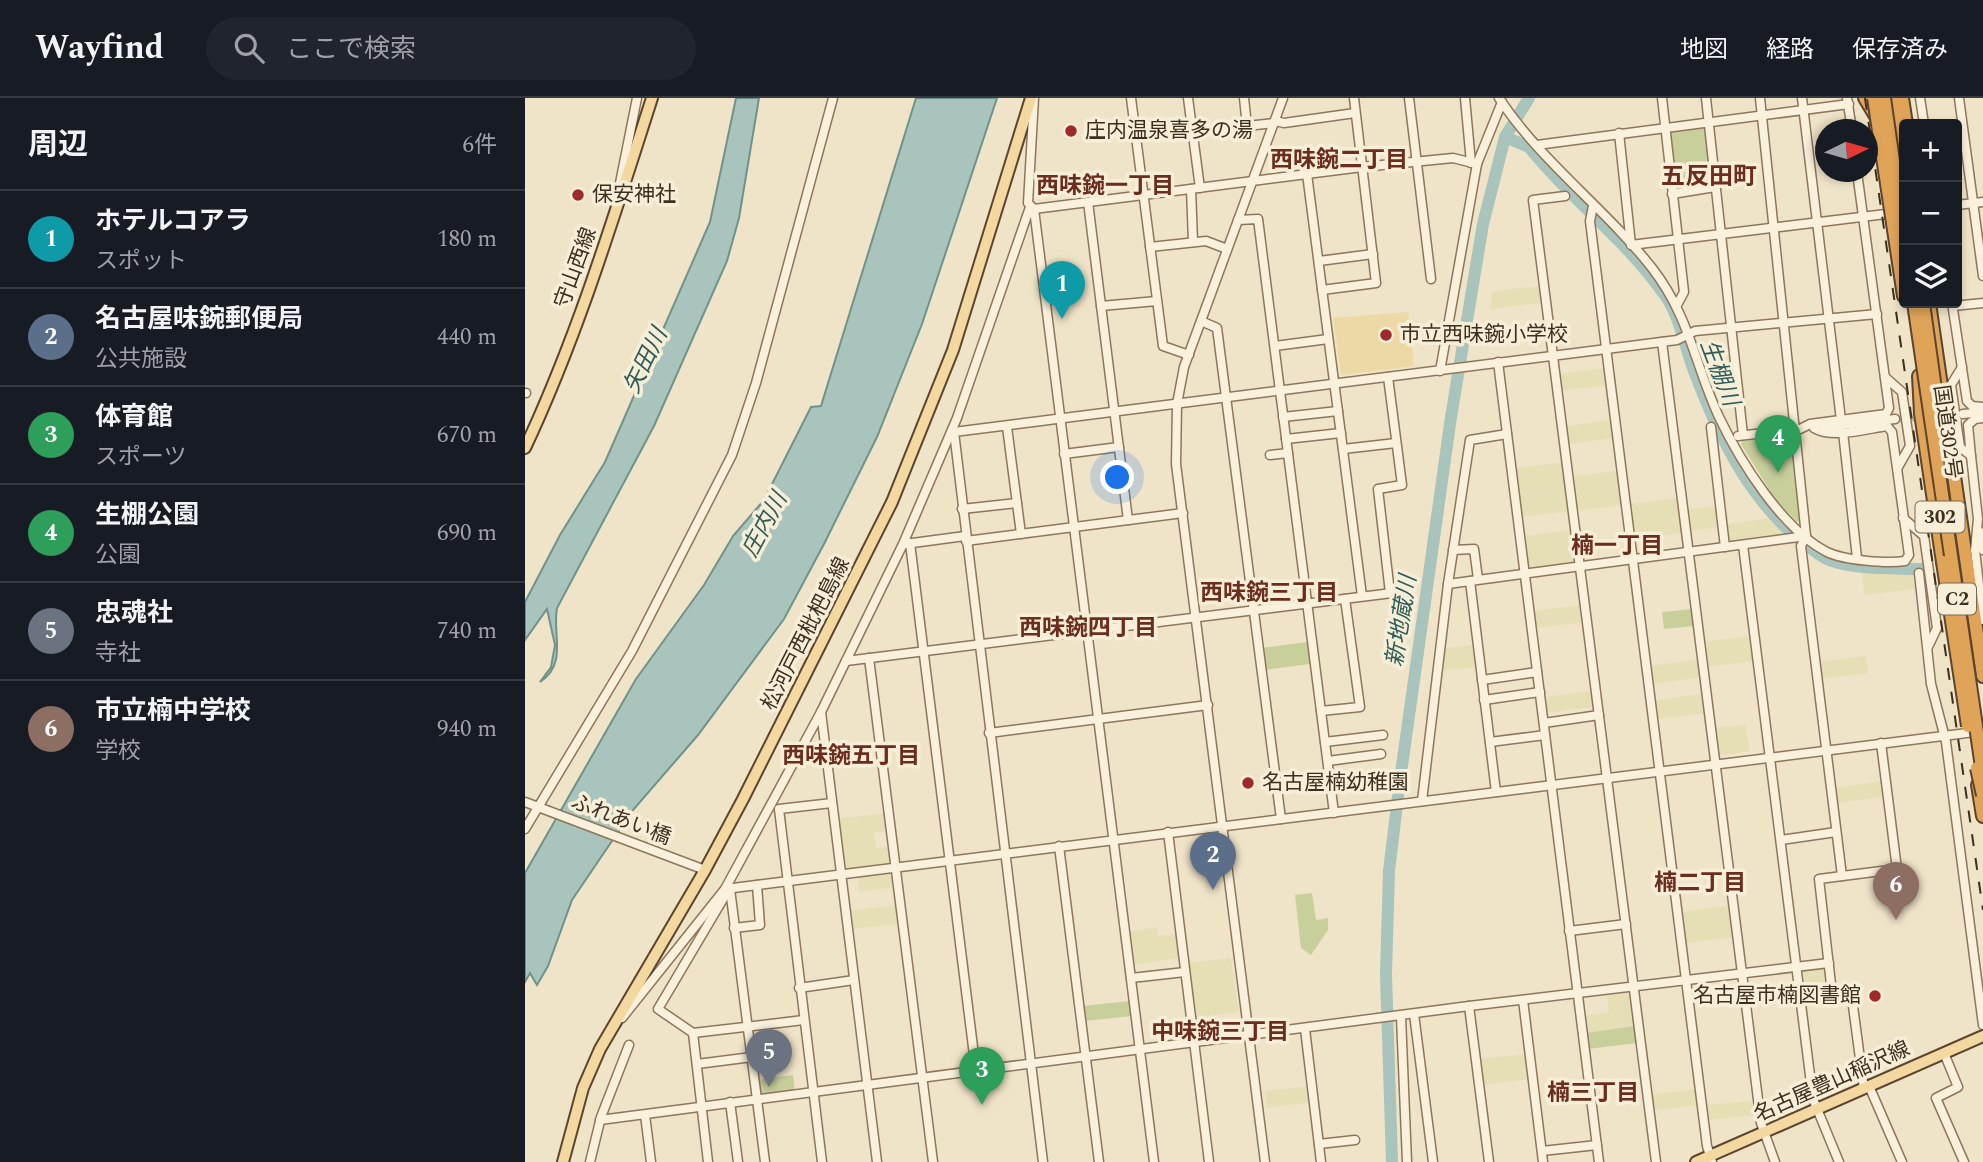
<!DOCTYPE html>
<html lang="ja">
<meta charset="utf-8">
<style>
body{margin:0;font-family:Spectral,"Noto Sans JP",serif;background:#20242c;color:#f1f3f6}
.controls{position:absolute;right:21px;top:21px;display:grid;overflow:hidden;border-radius:7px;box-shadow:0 4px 10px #0003}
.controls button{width:63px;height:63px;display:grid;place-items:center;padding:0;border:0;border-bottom:2px solid #363941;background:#171b24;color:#f1f3f6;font:35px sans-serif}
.compass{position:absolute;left:1290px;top:21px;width:63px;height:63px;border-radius:50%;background:#171b24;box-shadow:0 4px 10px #0003;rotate:85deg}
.you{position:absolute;left:593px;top:380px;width:24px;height:24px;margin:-18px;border:5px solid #fff;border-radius:50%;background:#1a73e8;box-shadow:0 0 0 10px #1a73e833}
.badge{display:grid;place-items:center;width:46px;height:46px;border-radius:50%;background:#cc999b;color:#fff;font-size:23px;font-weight:700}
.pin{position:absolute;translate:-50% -58px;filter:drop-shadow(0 2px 4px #0008)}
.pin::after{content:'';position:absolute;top:37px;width:24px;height:21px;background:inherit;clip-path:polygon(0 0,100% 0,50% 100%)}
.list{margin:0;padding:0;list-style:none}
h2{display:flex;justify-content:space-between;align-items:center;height:91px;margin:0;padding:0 28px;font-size:30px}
h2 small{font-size:23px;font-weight:400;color:#9ea1a6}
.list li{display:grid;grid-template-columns:46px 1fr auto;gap:21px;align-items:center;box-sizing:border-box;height:98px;padding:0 28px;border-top:2px solid #363941}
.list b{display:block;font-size:26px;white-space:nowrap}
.list p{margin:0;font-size:23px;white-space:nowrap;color:#9ea1a6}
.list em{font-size:23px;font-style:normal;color:#9ea1a6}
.icon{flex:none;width:38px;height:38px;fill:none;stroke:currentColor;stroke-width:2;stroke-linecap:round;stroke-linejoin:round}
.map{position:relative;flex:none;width:1458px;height:1064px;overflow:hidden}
header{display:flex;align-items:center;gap:42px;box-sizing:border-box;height:98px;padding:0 35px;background:#171b24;border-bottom:2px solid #363941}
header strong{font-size:33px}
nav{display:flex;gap:38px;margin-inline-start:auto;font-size:24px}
.search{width:490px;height:63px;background:#20242c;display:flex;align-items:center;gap:18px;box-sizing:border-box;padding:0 24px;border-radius:38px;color:#9ea1a6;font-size:26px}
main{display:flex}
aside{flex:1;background:#171b24}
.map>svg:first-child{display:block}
</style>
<header>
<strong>Wayfind</strong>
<div class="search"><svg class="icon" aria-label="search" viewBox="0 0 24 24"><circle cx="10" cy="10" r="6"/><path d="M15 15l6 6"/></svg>ここで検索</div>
<nav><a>地図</a><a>経路</a><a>保存済み</a></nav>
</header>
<main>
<aside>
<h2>周辺<small>6件</small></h2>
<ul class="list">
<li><span class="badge" style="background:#0f9aa8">1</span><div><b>ホテルコアラ</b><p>スポット</p></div><em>180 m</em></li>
<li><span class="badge" style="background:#5c6f8a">2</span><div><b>名古屋味鋺郵便局</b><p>公共施設</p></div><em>440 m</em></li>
<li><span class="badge" style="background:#2e9e5b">3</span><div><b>体育館</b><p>スポーツ</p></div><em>670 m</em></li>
<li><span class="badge" style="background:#2e9e5b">4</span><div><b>生棚公園</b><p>公園</p></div><em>690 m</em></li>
<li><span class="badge" style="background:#6b7280">5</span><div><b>忠魂社</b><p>寺社</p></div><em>740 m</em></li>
<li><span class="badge" style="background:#8d6e63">6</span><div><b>市立楠中学校</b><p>学校</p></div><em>940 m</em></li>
</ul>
</aside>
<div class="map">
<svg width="1458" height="1064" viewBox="0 0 1458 1064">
<rect width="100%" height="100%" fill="#f0e4c8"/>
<g fill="#e6deb5">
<path d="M1015 188 1017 205 965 211 968 193Z"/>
<path d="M1080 270 1082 287 1036 293 1034 276Z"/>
<path d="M1087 322 1089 340 1042 346 1040 328Z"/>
<path d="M1038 364 1044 413 997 419 991 370Z"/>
<path d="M1093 373 1097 407 1052 413 1047 378Z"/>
<path d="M1154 400 1158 435 1109 441 1105 406Z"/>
<path d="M1193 408 1195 429 1164 433 1162 412Z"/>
<path d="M1247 420 1266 438 1204 446 1202 426Z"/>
<path d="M1047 432 1049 467 1003 471 999 438Z"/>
<path d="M1336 471 1388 474 1390 491 1340 497Z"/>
<path d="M1057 507 1059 524 1010 530 1008 513Z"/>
<path d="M1226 538 1229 563 1181 569 1178 544Z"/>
<path d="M950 547 953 569 915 573 918 550Z"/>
<path d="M1341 558 1343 575 1295 581 1293 564Z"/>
<path d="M1174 561 1177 579 1128 586 1126 568Z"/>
<path d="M1068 593 1070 609 1020 615 1018 599Z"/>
<path d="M1178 596 1180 615 1133 621 1130 602Z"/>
<path d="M1221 627 1224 653 1192 658 1189 630Z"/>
<path d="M1357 683 1358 699 1311 705 1309 690Z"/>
<path d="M360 715 363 733 349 735 351 750 364 749 365 767 318 771 312 721Z"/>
<path d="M366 774 369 789 334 794 333 778Z"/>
<path d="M372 807 374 826 326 831 323 813Z"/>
<path d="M1205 807 1208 839 1160 845 1157 814Z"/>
<path d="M632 829 633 838 651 836 655 860 607 867 604 834Z"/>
<path d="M706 860 714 914 669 920 662 865Z"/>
<path d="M1302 870 1305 897 1280 900 1278 873Z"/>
<path d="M1103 895 1110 928 1061 935 1059 918 1084 914 1082 897Z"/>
<path d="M1002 956 1004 981 956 987 952 961Z"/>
<path d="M785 988 786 1004 742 1010 740 993Z"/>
<path d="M1171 991 1173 1007 1126 1013 1125 997Z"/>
<path d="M1229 1003 1231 1017 1184 1022 1182 1007Z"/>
</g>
<g fill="#c9cf9b">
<path d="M1180 30 1187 88 1150 93 1143 34Z"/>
<path d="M1265 337 1277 421 1272 424 1252 404 1216 346 1217 343Z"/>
<path d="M1167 511 1169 528 1139 531 1137 514Z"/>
<path d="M782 544 785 566 740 572 737 550Z"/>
<path d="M787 795 791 822 803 820V832L786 857 776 850 770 797Z"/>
<path d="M605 903 607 918 560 923 558 908Z"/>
<path d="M1110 928 1112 945 1063 951 1061 935Z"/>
<path d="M268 977 270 994 236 998 232 982Z"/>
</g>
<path fill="#ecd9a5" d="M883 214 889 268 816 277 808 220Z"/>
<g fill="#a9c4bc" stroke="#6f938a" stroke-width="2">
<path d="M211 0H234L214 120 202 163 129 328 32 510C27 535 43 566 15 584L26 569 30 547 22 511 0 542V504L35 437 80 364 185 124Z"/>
<path d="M391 0H472L397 226 352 339 299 446 259 521 173 637 108 712 47 802 23 868 12 887 5 875 0 884V775L111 581 179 487 208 438 239 402 286 309 296 308Z"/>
</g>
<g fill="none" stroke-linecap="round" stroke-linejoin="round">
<g stroke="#a9c4bc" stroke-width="12">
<path d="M980 39 1004 49C1046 102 1103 143 1141 199 1157 223 1160 252 1171 278 1195 342 1228 408 1284 449 1291 454 1299 461 1307 463 1334 472 1368 470 1397 471"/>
<path d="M867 1064 861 876 864 773 875 682 926 319 958 126 980 39 1004 0"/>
</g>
<path stroke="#ccc0a6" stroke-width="8" stroke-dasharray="8 4" stroke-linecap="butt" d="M1370 321 1400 319"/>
<g stroke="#8d765c" stroke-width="11">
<g id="minor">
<path d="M509 0 503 105 509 111 837 69 928 60 952 66"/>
<path d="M606 0 638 248 664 257"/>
<path d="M663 0 675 90"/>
<path d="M719 0 722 28 749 25"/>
<path d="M884 0 906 181"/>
<path d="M940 0 946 65"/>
<path d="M974 0C1016 64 1080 110 1127 170 1165 219 1169 265 1194 319 1215 363 1257 431 1302 454 1318 462 1362 466 1380 463L1384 457 1367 334 1362 328C1341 331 1307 341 1289 330"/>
<path d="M1137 0 1159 194 1152 207"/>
<path d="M1181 0 1218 337"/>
<path d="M1235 0 1281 438 1276 448 1317 778"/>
<path d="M1277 0 1316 322"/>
<path d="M1322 0 1327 32"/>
<path d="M1395 0 1399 26"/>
<path d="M1434 0 1458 178"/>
<path d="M750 23 759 25 830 15"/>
<path d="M1094 35 1106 147 1369 115"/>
<path d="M1012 47 1324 6"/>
<path d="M782 76 837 498"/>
<path d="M95 85 112 0"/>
<path d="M666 91 668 144"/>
<path d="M1147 96 1190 89"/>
<path d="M1040 98 1008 102 1131 1064"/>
<path d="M563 104 603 422"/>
<path d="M1432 107 1458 104"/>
<path d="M1068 108 1065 123 1182 1048 1187 1064"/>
<path d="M509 111 629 1064"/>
<path d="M713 122 733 121 809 715"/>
<path d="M625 149 681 143 702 151"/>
<path d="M794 163 848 156"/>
<path d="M797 192 851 185 829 0"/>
<path d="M1427 205 1442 303 1447 308 1458 309"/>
<path d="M576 208 632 203"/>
<path d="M1428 208 1458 205"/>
<path d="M676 223 692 230 756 721"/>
<path d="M1137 244 1236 1025 1250 1064"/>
<path d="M750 248 803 241"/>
<path d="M973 264 1074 1064"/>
<path d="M1437 269 1426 287 1435 349 1446 358 1453 421 1450 452 1458 522"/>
<path d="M915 273 952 66 977 4"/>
<path d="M863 279 877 387 853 391 865 495"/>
<path d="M1360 279 1377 294 1385 348 1373 369"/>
<path d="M0 295H1"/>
<path d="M1438 316 1458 314"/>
<path d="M758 319 813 313"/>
<path d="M482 329 496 436"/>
<path d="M1186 329 1200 449"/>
<path d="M1300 329 1370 321"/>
<path d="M1275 331 1285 326 1361 316 1364 310 1332 74"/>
<path d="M1318 334 1332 460"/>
<path d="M1213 338 1273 331"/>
<path d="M761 341 816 335"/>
<path d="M818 351 871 345"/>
<path d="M539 356 594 349"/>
<path d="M745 357 763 355"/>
<path d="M1446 358 1443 327 1450 321 1458 320"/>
<path d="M437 411 492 405"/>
<path d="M1378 420 1399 438 1412 530 1403 549"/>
<path d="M1455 434 1458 452"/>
<path d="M441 443 658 415"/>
<path d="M385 445 451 973"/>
<path d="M380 446 440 438"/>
<path d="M1218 447 1288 1001 1314 1064"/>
<path d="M928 452 949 451 953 481"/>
<path d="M1394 475 1406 586 1421 644 1458 927"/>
<path d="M945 483 971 694"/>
<path d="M923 486 1281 438"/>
<path d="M344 560 408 1064"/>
<path d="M321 563 883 493"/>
<path d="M957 582 1012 574"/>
<path d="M959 602 1015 594"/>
<path d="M796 613 835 609 820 501"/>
<path d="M296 614 352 1064"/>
<path d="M1019 625 1074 617"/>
<path d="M464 635 683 607"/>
<path d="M800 644 858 637"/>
<path d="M965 644 1020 637"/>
<path d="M803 663 856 656"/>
<path d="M897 703 923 486 945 342 982 336"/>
<path d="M0 704 180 772"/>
<path d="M0 731 107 553 207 357 231 285 308 0"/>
<path d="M643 734 684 1064"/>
<path d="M1256 742 1311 734"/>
<path d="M534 748 574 1064"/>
<path d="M200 791 296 614 378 446 432 320 505 109"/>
<path d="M205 791 240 1064"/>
<path d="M201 796 133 911 168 935 279 922"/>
<path d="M209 830 235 827 232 787"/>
<path d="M1044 833 1101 826"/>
<path d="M606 880 660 874"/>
<path d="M274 890 329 882"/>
<path d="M998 902 1018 1064"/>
<path d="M944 908 964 1064"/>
<path d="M889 916 908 1064"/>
<path d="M876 919 882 1064"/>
<path d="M97 920 200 791 1458 633"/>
<path d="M780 931 796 1064"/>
<path d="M168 935 183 1064"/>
<path d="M1419 955 1433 989 1411 1000 1439 1064"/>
<path d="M172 966 227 959"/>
<path d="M1344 988 1377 1064"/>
<path d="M1339 991 1326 893 1307 895 1294 781 1372 771 1356 645"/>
<path d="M205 1004 213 1064"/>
<path d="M120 1017 126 1064"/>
<path d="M75 1022 944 908 1304 865"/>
<path d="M794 1046 830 1042"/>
<path d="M1017 1053 1072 1047"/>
<path d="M65 1064 76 1019 104 947"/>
<path d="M297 1064 254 711 307 705"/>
<path d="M518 1064 429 334 1152 242 1170 233 1352 216"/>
<path d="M740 1064 651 366 652 306 659 269 758 0"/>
</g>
</g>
<g stroke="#5b4430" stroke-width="14">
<g id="major">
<path d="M0 350C53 237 89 118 127 0"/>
<path d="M38 1064 58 990 75 951 180 772 218 701 367 404 428 252 506 0"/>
<path d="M1171 1064 1458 938"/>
</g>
</g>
<g stroke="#5b4430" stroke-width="16">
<g id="highway">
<path d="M1340 0 1352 20"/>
<path d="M1367 0 1379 84"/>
<path d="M1377 0 1381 26"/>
<path d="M1376 178 1379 198"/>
<path d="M1404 205 1458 578"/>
<path d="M1394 278 1396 315 1418 464"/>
<path d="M1453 687 1458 718"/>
</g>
</g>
<use href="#minor" stroke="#faf1dc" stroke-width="8"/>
<use href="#major" stroke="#f3d9a0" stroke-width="10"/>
<use href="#highway" stroke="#e0a458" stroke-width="12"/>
<path stroke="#3d2e20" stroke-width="2" stroke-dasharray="12 12" stroke-linecap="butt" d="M1340 0 1458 812"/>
<g stroke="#5b4430" stroke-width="16" stroke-linecap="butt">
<g id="highway-bridge">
<path d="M1349 0 1376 178"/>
<path d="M1359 0 1379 139"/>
<path d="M1389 205 1458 676"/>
<path d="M1398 205 1413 312"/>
<path d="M1418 464 1443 628"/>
<path d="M1452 670 1458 697"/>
</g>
</g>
<use href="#highway-bridge" stroke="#e0a458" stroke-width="12"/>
</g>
<g fill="#9e2a2b" stroke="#f7eed8" stroke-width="2.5">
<circle cx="546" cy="33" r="7"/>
<circle cx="53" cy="97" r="7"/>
<circle cx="861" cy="237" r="7"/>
<circle cx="723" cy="685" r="7"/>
<circle cx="1350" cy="898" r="7"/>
</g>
<g text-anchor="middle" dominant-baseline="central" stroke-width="7" stroke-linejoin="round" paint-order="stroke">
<g fill="#f7eed8" stroke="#756857" stroke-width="2">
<rect x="1390.5" y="403.5" width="49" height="31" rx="5"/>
<rect x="1413" y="485.5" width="38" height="31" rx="5"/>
</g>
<g font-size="19" font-weight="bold" fill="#3d2e20">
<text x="1415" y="419">302</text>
<text x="1432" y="501">C2</text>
</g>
<g font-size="21" fill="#3d2e20" stroke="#f7eed8" text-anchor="start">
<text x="560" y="33">庄内温泉喜多の湯</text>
<text x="67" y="97">保安神社</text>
<text x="875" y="237">市立西味鋺小学校</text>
<text x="737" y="685">名古屋楠幼稚園</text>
<text x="1336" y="898" text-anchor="end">名古屋市楠図書館</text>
</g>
<g font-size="21" fill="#3d2e20" stroke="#f7eed8">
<text transform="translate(51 170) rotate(-70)">守山西線</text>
<text transform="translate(1422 334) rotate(82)">国道302号</text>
<text transform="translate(281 536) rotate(-63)">松河戸西枇杷島線</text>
<text transform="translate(96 722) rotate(21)">ふれあい橋</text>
<text transform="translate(1307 984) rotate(-24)">名古屋豊山稲沢線</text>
</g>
<g font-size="23" font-weight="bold" fill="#6b2e1e" stroke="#f7eed8">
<text x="814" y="62">西味鋺二丁目</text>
<text x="580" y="88">西味鋺一丁目</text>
<text x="1092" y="448">楠一丁目</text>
<text x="744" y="495">西味鋺三丁目</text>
<text x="563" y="530">西味鋺四丁目</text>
<text x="326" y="658">西味鋺五丁目</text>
<text x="1175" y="785">楠二丁目</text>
<text x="695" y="934">中味鋺三丁目</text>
<text x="1068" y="995">楠三丁目</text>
</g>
<g font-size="23" font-style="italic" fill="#2f5d5a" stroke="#f7eed8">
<text transform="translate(121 263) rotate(-64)">矢田川</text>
<text transform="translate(1194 275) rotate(69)">生棚川</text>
<text transform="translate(240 427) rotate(-62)">庄内川</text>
<text transform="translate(877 523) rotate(-81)">新地蔵川</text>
</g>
<g font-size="24" font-weight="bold" fill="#6b2e1e" stroke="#f7eed8">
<text x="1184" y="79">五反田町</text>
</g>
</g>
</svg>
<div class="controls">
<button>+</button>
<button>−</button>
<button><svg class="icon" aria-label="layers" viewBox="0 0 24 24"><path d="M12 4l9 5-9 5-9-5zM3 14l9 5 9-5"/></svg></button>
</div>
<svg class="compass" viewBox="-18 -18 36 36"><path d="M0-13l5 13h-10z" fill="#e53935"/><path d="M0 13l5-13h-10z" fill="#9ea1a6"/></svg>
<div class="you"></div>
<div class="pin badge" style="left:537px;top:221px;background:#0f9aa8">1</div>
<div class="pin badge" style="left:688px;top:792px;background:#5c6f8a">2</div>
<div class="pin badge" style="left:457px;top:1007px;background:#2e9e5b">3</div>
<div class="pin badge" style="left:1253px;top:375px;background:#2e9e5b">4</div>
<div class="pin badge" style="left:244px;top:989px;background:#6b7280">5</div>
<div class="pin badge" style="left:1371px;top:822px;background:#8d6e63">6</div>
</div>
</main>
